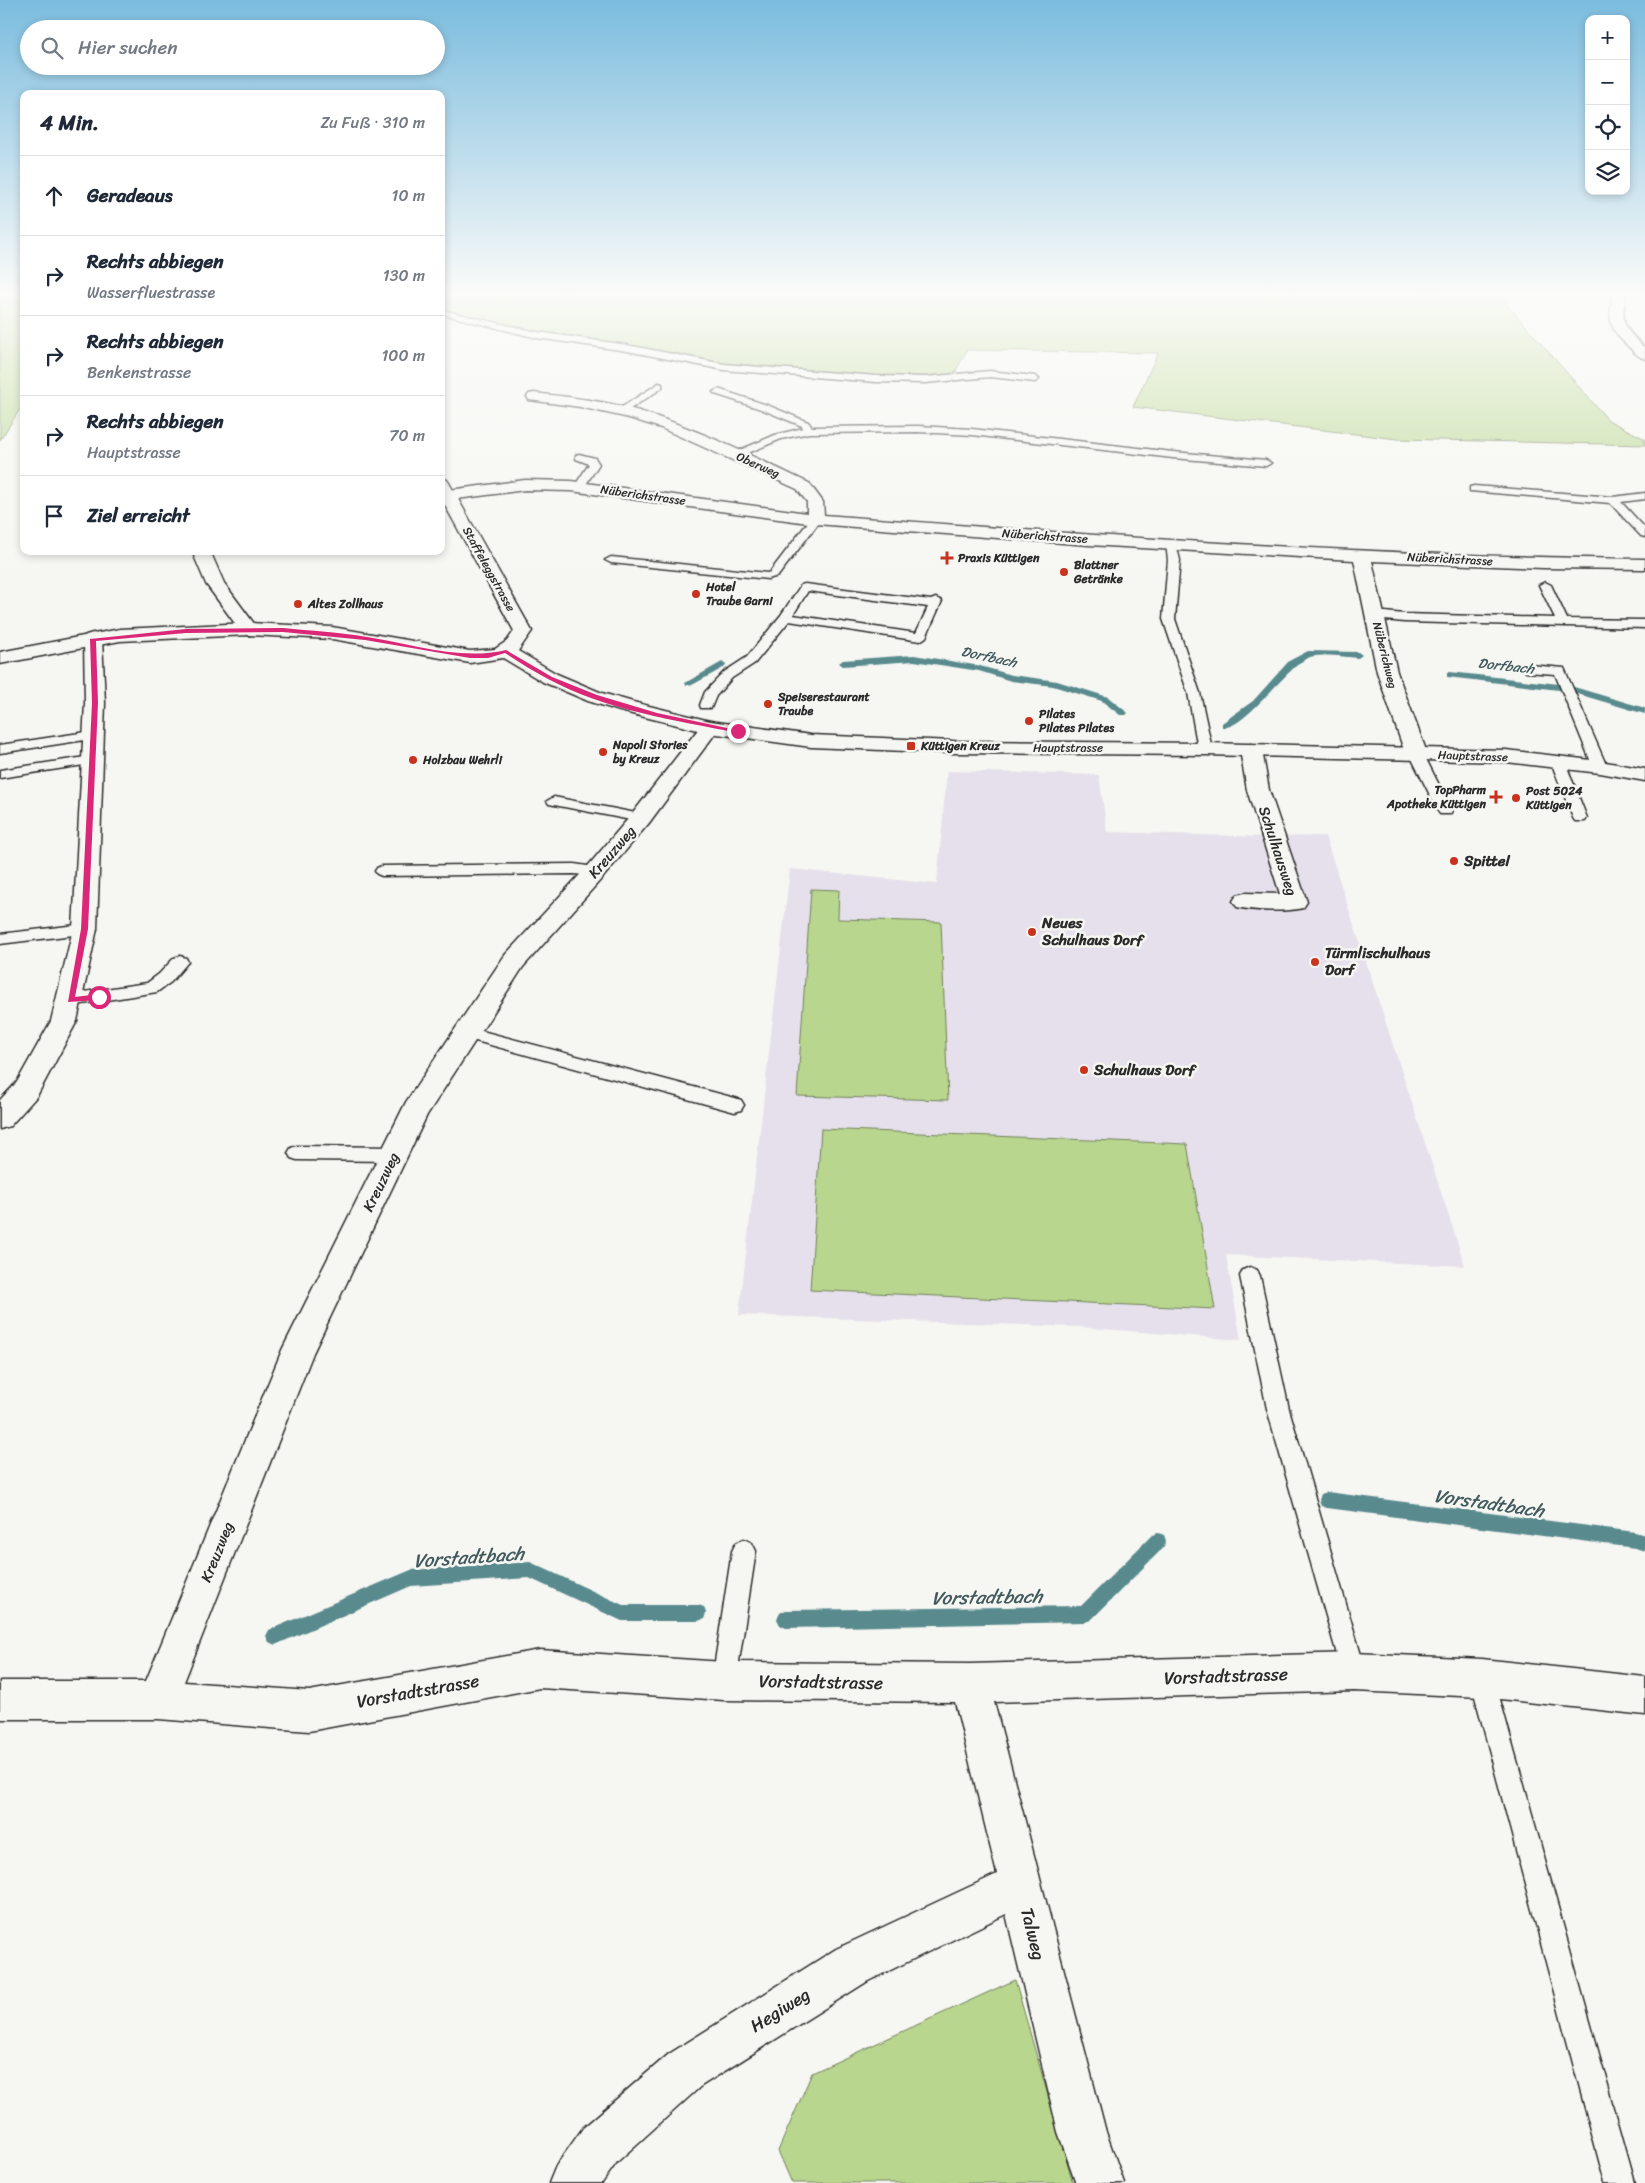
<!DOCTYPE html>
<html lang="de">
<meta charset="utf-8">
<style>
body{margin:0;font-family:Sriracha,sans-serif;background:#f6f6f7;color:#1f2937}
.controls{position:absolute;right:15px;top:15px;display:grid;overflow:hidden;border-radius:10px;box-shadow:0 2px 8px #0003}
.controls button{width:45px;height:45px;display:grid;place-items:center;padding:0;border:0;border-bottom:1px solid #e0e1e3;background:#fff;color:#1f2937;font:25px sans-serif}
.stop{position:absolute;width:15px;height:15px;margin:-11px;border:4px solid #db2777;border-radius:50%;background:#fff}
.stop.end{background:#db2777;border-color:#fff;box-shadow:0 1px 5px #0008}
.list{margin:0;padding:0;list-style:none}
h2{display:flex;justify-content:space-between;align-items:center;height:65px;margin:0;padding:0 20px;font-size:21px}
h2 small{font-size:16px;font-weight:400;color:#747a83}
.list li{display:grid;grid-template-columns:32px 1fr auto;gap:15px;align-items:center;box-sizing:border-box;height:80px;padding:0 20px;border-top:1px solid #e0e1e3}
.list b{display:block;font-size:19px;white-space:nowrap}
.list p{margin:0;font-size:16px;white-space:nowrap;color:#747a83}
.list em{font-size:16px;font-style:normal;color:#747a83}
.icon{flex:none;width:28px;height:28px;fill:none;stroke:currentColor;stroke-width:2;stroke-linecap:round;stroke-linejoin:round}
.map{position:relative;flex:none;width:1645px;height:2183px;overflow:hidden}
.search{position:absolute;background:#fff;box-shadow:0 2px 8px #0003;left:20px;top:20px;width:425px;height:55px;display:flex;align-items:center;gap:12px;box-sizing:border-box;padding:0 18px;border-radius:28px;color:#747a83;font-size:19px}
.panel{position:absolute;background:#fff;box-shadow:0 2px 8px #0003;left:20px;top:90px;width:425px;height:465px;border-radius:10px}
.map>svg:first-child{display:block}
</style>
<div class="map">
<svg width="1645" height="2183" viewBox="0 0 1645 2183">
<rect width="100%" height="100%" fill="#f6f6f2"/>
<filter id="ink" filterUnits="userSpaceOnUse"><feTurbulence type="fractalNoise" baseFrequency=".02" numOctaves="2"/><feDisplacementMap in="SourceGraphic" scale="10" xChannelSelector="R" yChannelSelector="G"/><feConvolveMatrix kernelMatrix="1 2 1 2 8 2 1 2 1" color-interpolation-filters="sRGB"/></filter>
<g filter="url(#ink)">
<path fill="#e5e0eb" d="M947 771 1099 775 1107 832 1267 837 1325 836 1465 1266 1226 1255 1241 1340 1079 1327 739 1315 790 869 937 884Z"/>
<g fill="#b8d68e" stroke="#72805c">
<path d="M0 293H24V403L0 440Z"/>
<path d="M445 293H1497L1608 420 1645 439V445L1397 439 1133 407 1158 353 967 350 952 378 925 380 763 371 537 335 441 312V294Z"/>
<path d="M811 889 839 890 838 919 941 922 948 1100 797 1096Z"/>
<path d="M821 1129 1187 1144 1215 1309 810 1290Z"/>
<path d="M1015 1980 1073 2183H792L778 2151 812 2073Z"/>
</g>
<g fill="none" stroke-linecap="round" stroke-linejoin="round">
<g fill="#598a8e" fill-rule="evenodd">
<path d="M1308 651 1358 652 1362 655 1358 658C1346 657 1318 653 1308 658 1286 667 1244 731 1222 727V723L1253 701 1289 661Z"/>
<path d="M914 655 980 666 1012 675 1057 681 1108 697 1128 713 1126 715H1120L1102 701 1053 686 1011 681 979 671 914 661 843 666 839 663 843 660Z"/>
<path d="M722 662 726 665 725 667 692 685H686L685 683Z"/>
<path d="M1450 672 1559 684 1564 687 1559 690 1447 677V673Z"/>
<path d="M1574 687 1645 708V714L1571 692V688Z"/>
<path d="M1327 1492 1635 1532 1645 1535V1551L1635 1548 1327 1508 1321 1506 1319 1500 1321 1494Z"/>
<path d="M1158 1533 1164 1535 1166 1541 1164 1547 1091 1620 1085 1622 786 1628 780 1625 777 1619 780 1613 786 1610 1081 1606 1152 1535Z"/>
<path d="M530 1562 623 1605H698L704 1607 706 1613 704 1619 698 1621H622L529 1578 411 1586 275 1645 269 1642 266 1636 269 1630 411 1570Z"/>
</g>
<g stroke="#2b2b2b" stroke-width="3">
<g id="lane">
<path d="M441 293H449L441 296Z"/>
<path d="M441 310 537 332 627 345 724 364 876 376 925 377 990 371 1035 376 1039 379 1035 382 990 377 925 383 876 382 724 370 627 351 537 338 441 314Z"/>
<path d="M659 383 662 384V388L624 413 621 414 616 411Z"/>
<path d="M718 389 767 405 808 422 812 427 918 426 972 429 1173 452 1266 460 1271 463 1266 466 1173 458 972 435 918 432 809 433 781 439 736 458 733 457V453L775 435 803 428 802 426 761 409 715 394 713 392Z"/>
<path d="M579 454 595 458 599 464 583 489 579 490 574 487 589 464 576 459V455Z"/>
<path d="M1474 486 1613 497 1645 493V499L1621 502 1645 528V537L1641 536 1610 503 1470 491V487Z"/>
<path d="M816 516 821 519 820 521 778 576 768 579 611 563 605 560 611 557 767 573 770 572 812 517Z"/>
<path d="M1171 541 1176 544 1180 560 1175 619 1200 693 1212 749 1205 753 1198 749 1188 693 1163 619 1168 560 1166 544Z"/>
<path d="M1545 582 1551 585 1567 619 1645 620V628L1404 622 1375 619 1369 615 1375 611 1404 614 1555 618 1539 585Z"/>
<path d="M805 584 931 600 936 598 942 601 926 637 920 641 789 621 755 663 732 678 716 696 711 708H701L700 705 705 692 724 672 747 657 781 615 801 585ZM808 591 928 607 916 633 793 615Z"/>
<path d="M1530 665 1564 668 1607 767 1605 770 1600 771 1593 767 1555 674 1526 672 1524 669 1526 666Z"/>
<path d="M93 731 100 735 98 738 0 753V745Z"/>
<path d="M1416 749 1423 753 1452 811 1450 814H1440L1438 811 1409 753Z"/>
<path d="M92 756 97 757 99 760 97 763 0 778V770Z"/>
<path d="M1558 758 1565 762 1587 818 1585 821H1575L1573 818 1551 762Z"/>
<path d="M554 797 641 814 646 815 648 818 646 821 641 822 549 804 547 801Z"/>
<path d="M574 864 601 868 603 871 601 874 596 876 574 874 382 876 377 874 375 871 377 868 382 866Z"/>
<path d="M85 924 90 925 93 929 90 933 0 944V934Z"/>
<path d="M180 956 186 958 188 962 171 982 157 992 70 1006 64 1004 62 1000 64 996 70 994 147 983 159 974 174 958Z"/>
<path d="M467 1027 735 1098 741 1100 744 1105 741 1110 735 1112 461 1037 459 1033 461 1029Z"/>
<path d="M297 1146 395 1147 401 1149 404 1154 401 1159 395 1161 297 1160 291 1158 288 1153 291 1148Z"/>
<path d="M1250 1267 1257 1270 1260 1276 1289 1409 1366 1672 1363 1681 1354 1684 1345 1681 1342 1672 1267 1409 1240 1276 1243 1270Z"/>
<path d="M744 1539 752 1543 756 1551 736 1681 733 1690 724 1693 715 1690 712 1681 732 1551 736 1543Z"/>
<path d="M1482 1666 1491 1669 1494 1678 1635 2183H1605L1470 1678 1473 1669Z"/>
</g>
</g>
<g stroke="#2b2b2b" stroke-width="3">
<g id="street">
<path d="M1614 293H1626C1620 322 1623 328 1645 348V359C1638 357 1634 352 1629 347 1609 329 1607 319 1614 293Z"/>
<path d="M534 393C569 397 606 401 639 411 698 429 754 457 809 483L823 502 824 515C1097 536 1371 556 1645 559V569L1543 568 1372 561 1397 672 1427 753 1423 757 1416 759 1409 757 1405 753 1377 672 1354 560 1089 545 816 524 571 491 525 490 449 500 443 498 441 496 443 492 449 490 525 480 571 481 807 513V502L797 489 661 428 629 418 580 407 529 400 527 397 529 394Z"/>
<path d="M192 551H210L224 583 258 629 256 633 249 635 242 633 206 584Z"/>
<path d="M93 633 100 635 102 639 105 703 97 929 77 1021 37 1096 10 1126 0 1129V1100L17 1082 51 1021 73 929 85 703 84 639 86 635Z"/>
<path d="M710 721 717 723 720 727 717 731 649 823 604 876 523 967 427 1115 313 1353 184 1682 309 1691 540 1650 724 1662 970 1664 1354 1653 1482 1659 1645 1677V1715L1482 1697 1354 1691 994 1702 1106 2132 1124 2183H1076L1058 2132 1006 1914 868 1981 701 2086 617 2162 602 2183H549L556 2166 583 2128 669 2054 836 1949 997 1874 955 1702 724 1700 540 1688 309 1731 158 1719H0V1681H146L282 1350 406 1102 505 955 588 866 633 813 703 723Z"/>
<path d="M1251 744 1258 746 1262 750 1269 790 1307 902 1303 908C1286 912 1254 911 1237 907L1233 901 1237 895 1245 893 1280 894 1247 790 1240 750 1244 746Z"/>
</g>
</g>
<g stroke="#2b2b2b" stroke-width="3">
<path id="secondary" d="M441 478 447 480 449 483 532 631 518 651 557 674 602 693 633 702 710 721 811 735 953 741 1205 743 1506 750 1600 761 1645 769V781L1600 773 1506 762 1205 755 953 753 811 747 710 733 620 711 588 701 543 682 503 658 470 663 332 639 249 635 120 641 0 664V652L120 629 249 623 332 627 470 651 495 649 507 641 514 631 441 498Z"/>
</g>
<use href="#lane" fill="#f6f6f2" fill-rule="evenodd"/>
<use href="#street" fill="#f6f6f2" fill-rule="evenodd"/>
<use href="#secondary" fill="#f6f6f2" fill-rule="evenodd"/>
</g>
</g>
<linearGradient id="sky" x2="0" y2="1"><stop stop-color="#7bbcde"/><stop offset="0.49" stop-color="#fbfbf9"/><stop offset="1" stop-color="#fbfbf9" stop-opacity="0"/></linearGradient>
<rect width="1645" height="598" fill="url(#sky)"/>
<path fill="#db2777" d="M283 628C311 631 339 632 367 637 412 644 460 661 506 650L552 677 597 695 657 713 741 731 738 733C674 720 606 710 548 679 533 671 519 662 505 653L488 658H470L365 640 283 632 186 633 96 641 98 703 88 929 75 997 99 994 102 997 99 1000 68 1002 81 929 92 703 90 639 186 629Z"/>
<g fill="#c8321e" stroke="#f6f6f2" stroke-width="2">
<path d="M944.5 550.5h5v5h5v5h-5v5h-5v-5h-5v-5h5z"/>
<circle cx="1064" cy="572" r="5"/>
<circle cx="696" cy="594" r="5"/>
<circle cx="298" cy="604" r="5"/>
<circle cx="768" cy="704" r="5"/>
<circle cx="1029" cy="721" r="5"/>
<rect x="906" y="741" width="10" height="10" rx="2.5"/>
<circle cx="603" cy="752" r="5"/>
<circle cx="413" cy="760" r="5"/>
<path d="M1493.5 789.5h5v5h5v5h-5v5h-5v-5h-5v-5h5z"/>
<circle cx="1516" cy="798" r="5"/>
<circle cx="1454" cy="861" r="5"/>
<circle cx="1032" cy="932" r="5"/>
<circle cx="1315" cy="962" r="5"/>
<circle cx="1084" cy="1070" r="5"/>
</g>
<g text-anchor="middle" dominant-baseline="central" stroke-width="5" stroke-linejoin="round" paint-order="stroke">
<g font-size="12" fill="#2b2b2b" stroke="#f6f6f2">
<text transform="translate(758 465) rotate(24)">Oberweg</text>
<text transform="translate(643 495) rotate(8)">Nüberichstrasse</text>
<text transform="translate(1045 536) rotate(4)">Nüberichstrasse</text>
<text transform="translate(1450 559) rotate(3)">Nüberichstrasse</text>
<text transform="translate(489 569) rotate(61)">Staffeleggstrasse</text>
<text transform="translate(1385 655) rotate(76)">Nüberichweg</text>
<text x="1068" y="748">Hauptstrasse</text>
<text transform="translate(1473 756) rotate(2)">Hauptstrasse</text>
</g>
<g font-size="12" font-weight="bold" fill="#2b2b2b" stroke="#f6f6f2" text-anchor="start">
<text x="958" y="558">Praxis Küttigen</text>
<text x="1074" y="565">Blattner<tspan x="1074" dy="14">Getränke</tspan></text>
<text x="706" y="587">Hotel<tspan x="706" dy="14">Traube Garni</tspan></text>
<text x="308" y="604">Altes Zollhaus</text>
<text x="778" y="697">Speiserestaurant<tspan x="778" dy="14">Traube</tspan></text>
<text x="1039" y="714">Pilates<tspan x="1039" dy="14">Pilates Pilates</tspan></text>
<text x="613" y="745">Napoli Stories<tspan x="613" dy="14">by Kreuz</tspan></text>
<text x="921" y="746">Küttigen Kreuz</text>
<text x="423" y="760">Holzbau Wehrli</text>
<text x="1486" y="790" text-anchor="end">TopPharm<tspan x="1486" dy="14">Apotheke Küttigen</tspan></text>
<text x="1526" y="791">Post 5024<tspan x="1526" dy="14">Küttigen</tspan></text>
</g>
<g font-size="14" font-style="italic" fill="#425a5d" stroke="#f6f6f2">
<text transform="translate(989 657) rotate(12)">Dorfbach</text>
<text transform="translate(1506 666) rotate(6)">Dorfbach</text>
</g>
<g font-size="15" fill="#2b2b2b" stroke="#f6f6f2">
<text transform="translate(1278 851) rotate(72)">Schulhausweg</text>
<text transform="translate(612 852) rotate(-49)">Kreuzweg</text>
<text transform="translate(381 1182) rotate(-64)">Kreuzweg</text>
<text transform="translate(217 1552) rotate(-68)">Kreuzweg</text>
</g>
<g font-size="15" font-weight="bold" fill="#2b2b2b" stroke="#f6f6f2" text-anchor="start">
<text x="1464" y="861">Spittel</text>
<text x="1042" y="923">Neues<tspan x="1042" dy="17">Schulhaus Dorf</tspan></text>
<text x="1325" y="953">Türmlischulhaus<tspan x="1325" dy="17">Dorf</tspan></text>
<text x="1094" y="1070">Schulhaus Dorf</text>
</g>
<g font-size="18" fill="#2b2b2b" stroke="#f6f6f2">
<text transform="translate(1226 1676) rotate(-2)">Vorstadtstrasse</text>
<text transform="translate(821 1682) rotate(1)">Vorstadtstrasse</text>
<text transform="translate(418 1691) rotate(-10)">Vorstadtstrasse</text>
<text transform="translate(1033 1934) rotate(76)">Talweg</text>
<text transform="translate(780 2010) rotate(-32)">Hegiweg</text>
</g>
<g font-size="19" font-style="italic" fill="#425a5d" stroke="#f6f6f2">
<text transform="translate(1489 1503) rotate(8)">Vorstadtbach</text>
<text transform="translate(469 1557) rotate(-4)">Vorstadtbach</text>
<text transform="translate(987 1597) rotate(-1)">Vorstadtbach</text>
</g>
</g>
</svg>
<div class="controls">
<button>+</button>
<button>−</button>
<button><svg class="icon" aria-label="locate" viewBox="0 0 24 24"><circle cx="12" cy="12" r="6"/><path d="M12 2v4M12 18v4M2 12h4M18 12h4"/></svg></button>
<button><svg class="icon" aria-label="layers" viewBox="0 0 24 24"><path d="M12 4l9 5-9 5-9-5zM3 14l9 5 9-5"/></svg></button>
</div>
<div class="stop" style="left:99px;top:997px"></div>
<div class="stop end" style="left:738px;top:731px"></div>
<div class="search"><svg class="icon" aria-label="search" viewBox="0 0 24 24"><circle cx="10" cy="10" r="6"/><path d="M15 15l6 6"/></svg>Hier suchen</div>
<section class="panel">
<h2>4 Min.<small>Zu Fuß · 310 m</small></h2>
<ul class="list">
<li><svg class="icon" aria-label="ahead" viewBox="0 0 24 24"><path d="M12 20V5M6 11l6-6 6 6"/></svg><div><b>Geradeaus</b></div><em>10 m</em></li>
<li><svg class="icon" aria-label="right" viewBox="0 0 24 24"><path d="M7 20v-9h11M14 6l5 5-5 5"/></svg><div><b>Rechts abbiegen</b><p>Wasserfluestrasse</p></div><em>130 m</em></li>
<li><svg class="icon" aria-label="right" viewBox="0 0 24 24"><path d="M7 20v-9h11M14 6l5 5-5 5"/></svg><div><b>Rechts abbiegen</b><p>Benkenstrasse</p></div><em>100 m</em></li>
<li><svg class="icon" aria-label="right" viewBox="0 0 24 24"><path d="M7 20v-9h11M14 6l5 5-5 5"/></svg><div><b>Rechts abbiegen</b><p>Hauptstrasse</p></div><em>70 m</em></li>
<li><svg class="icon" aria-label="arrive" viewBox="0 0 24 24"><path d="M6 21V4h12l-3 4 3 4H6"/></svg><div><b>Ziel erreicht</b></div></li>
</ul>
</section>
</div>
